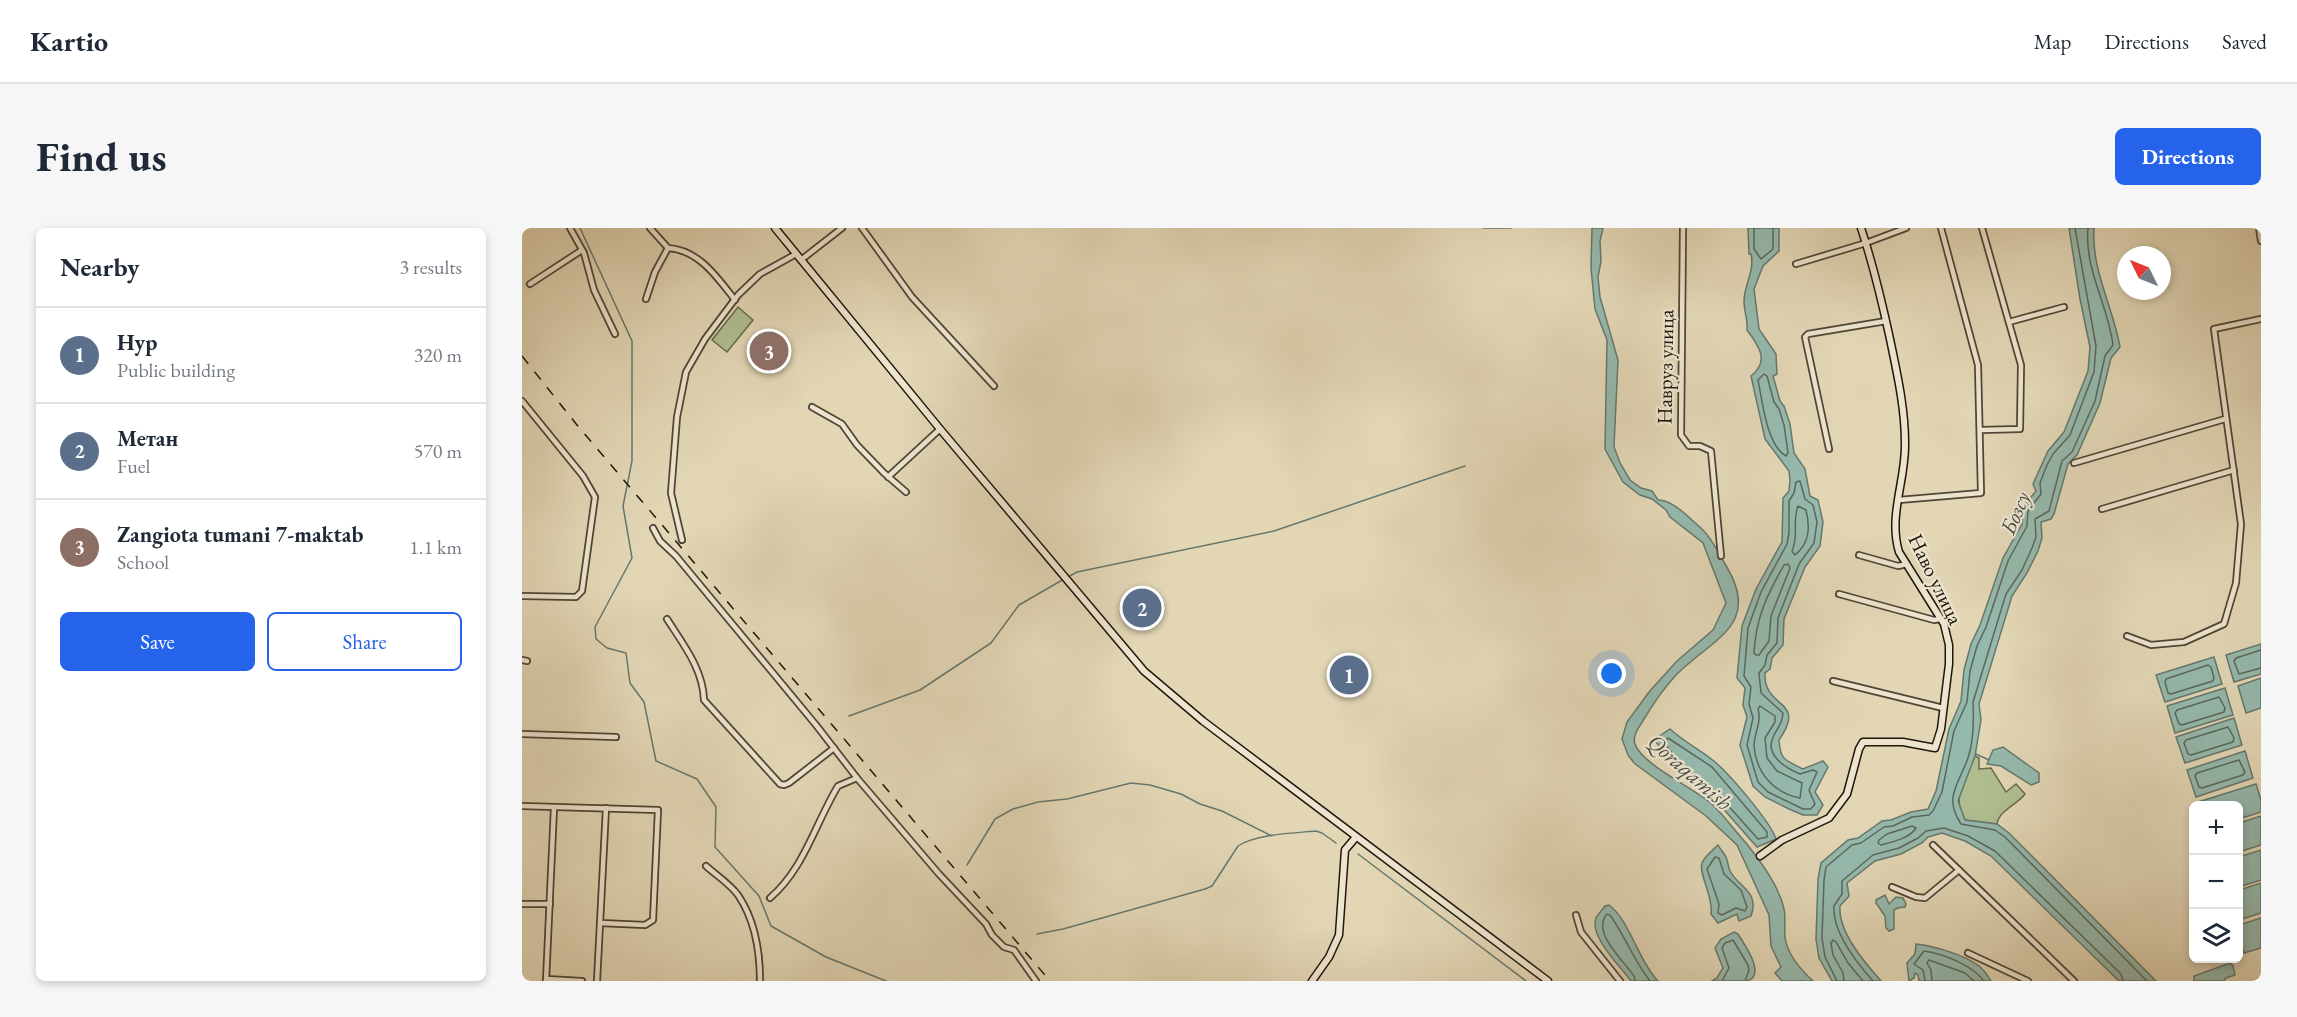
<!DOCTYPE html>
<meta charset="utf-8">
<style>
body{margin:0;font-family:"EB Garamond",serif;background:#f6f6f7;color:#1f2937}
.controls{position:absolute;right:18px;bottom:18px;display:grid;overflow:hidden;border-radius:9px;box-shadow:0 3px 9px #0003}
.controls button{width:54px;height:54px;display:grid;place-items:center;padding:0;border:0;border-bottom:2px solid #e0e1e3;background:#fff;color:#1f2937;font:30px sans-serif}
.compass{position:absolute;left:1595px;top:18px;width:54px;height:54px;border-radius:50%;background:#fff;box-shadow:0 3px 9px #0003;rotate:313deg}
.you{position:absolute;left:1090px;top:446px;width:21px;height:21px;margin:-15px;border:4px solid #fff;border-radius:50%;background:#1a73e8;box-shadow:0 0 0 9px #1a73e833}
.badge{display:grid;place-items:center;width:39px;height:39px;border-radius:50%;background:#2563eb;color:#fff;font-size:20px;font-weight:700}
.pin{position:absolute;translate:-50% -50%;border:3px solid #fff;box-shadow:0 2px 6px #0006}
.list{margin:0;padding:0;list-style:none}
h2{display:flex;justify-content:space-between;align-items:center;height:78px;margin:0;padding:0 24px;font-size:26px}
h2 small{font-size:20px;font-weight:400;color:#747a83}
.list li{display:grid;grid-template-columns:39px 1fr auto;gap:18px;align-items:center;box-sizing:border-box;height:96px;padding:0 24px;border-top:2px solid #e0e1e3}
.list b{display:block;font-size:22px;white-space:nowrap}
.list p{margin:0;font-size:20px;white-space:nowrap;color:#747a83}
.list em{font-size:20px;font-style:normal;color:#747a83}
.actions{display:flex;gap:12px;padding:18px 24px}
.actions a{flex:1;padding:14px 0;border:2px solid #2563eb;border-radius:9px;text-align:center;font-size:21px;color:#2563eb}
.actions .main{background:#2563eb;color:#fff}
.icon{flex:none;width:33px;height:33px;fill:none;stroke:currentColor;stroke-width:2;stroke-linecap:round;stroke-linejoin:round}
.map{position:relative;flex:none;width:1739px;height:753px;overflow:hidden;border-radius:9px}
header{display:flex;align-items:center;gap:36px;box-sizing:border-box;height:84px;padding:0 30px;background:#fff;border-bottom:2px solid #e0e1e3}
header strong{font-size:28px}
nav{display:flex;gap:33px;margin-inline-start:auto;font-size:21px}
.intro{display:flex;align-items:center;justify-content:space-between;box-sizing:border-box;height:144px;padding:0 36px}
h1{margin:0;font-size:42px}
.button{padding:15px 27px;border-radius:9px;background:#2563eb;color:#fff;font-size:21px;font-weight:700}
main{display:flex;gap:36px;padding:0 36px}
aside{flex:1;background:#fff;border-radius:9px;box-shadow:0 3px 9px #0003}
.map>svg:first-child{display:block}
</style>
<header>
<strong>Kartio</strong>
<nav><a>Map</a><a>Directions</a><a>Saved</a></nav>
</header>
<div class="intro"><h1>Find us</h1><a class="button">Directions</a></div>
<main>
<aside>
<h2>Nearby<small>3 results</small></h2>
<ul class="list">
<li><span class="badge" style="background:#5c6f8a">1</span><div><b>Нур</b><p>Public building</p></div><em>320 m</em></li>
<li><span class="badge" style="background:#5c6f8a">2</span><div><b>Метан</b><p>Fuel</p></div><em>570 m</em></li>
<li><span class="badge" style="background:#8d6e63">3</span><div><b>Zangiota tumani 7-maktab</b><p>School</p></div><em>1.1 km</em></li>
</ul>
<div class="actions"><a class="main">Save</a><a>Share</a></div>
</aside>
<div class="map">
<svg width="1739" height="753" viewBox="0 0 1739 753">
<rect width="100%" height="100%" fill="#e2d6b5"/>
<filter id="stains"><feTurbulence type="fractalNoise" baseFrequency=".00333" numOctaves="4"/><feColorMatrix values="0 0 0 0 .2 0 0 0 0 .09 0 0 0 0 .02 0 0 0 .5 -.17"/></filter>
<radialGradient id="worn" r=".72"><stop offset=".6" stop-color="#630" stop-opacity="0"/><stop offset="1" stop-color="#630" stop-opacity=".3"/></radialGradient>
<g fill="#b0be90" stroke="#686a4e" stroke-width="1.5">
<path d="M216 79 231 92 205 124 190 112Z"/>
<path d="M1453 528 1457 530V541L1469 540 1484 564 1494 556 1503 566C1495 577 1477 582 1475 596L1443 592C1429 568 1443 551 1453 528Z"/>
</g>
<g fill="#95b9ad" stroke="#66786c" stroke-width="1.5">
<path d="M1070 0H1081L1078 13 1079 33 1076 49 1078 69 1096 132 1092 219 1098 235 1108 252 1119 260 1130 263 1136 272C1152 272 1169 292 1181 302 1190 311 1196 324 1203 336 1241 397 1191 410 1154 447 1142 460 1131 476 1122 491 1118 498 1110 507 1113 516 1120 537 1174 561 1191 577 1203 589 1213 603 1224 615 1239 634 1257 658 1262 681 1264 690 1262 700 1263 709 1265 726 1279 742 1291 753H1260L1253 745 1259 739 1249 718 1247 687 1215 617 1184 588 1112 535 1106 527 1100 511 1105 494 1127 464 1155 433 1191 402 1204 375 1181 315 1148 289 1144 282 1130 271 1118 267 1101 254 1083 221 1085 112 1073 81 1069 40Z"/>
<path d="M1226 0H1257V23L1241 38 1232 61 1237 101 1254 126 1255 146 1251 148 1258 173 1262 178 1268 196 1272 225 1283 241 1288 268 1296 272 1301 294 1298 318 1283 339 1262 391 1261 417 1250 430 1248 441 1243 445C1241 482 1286 470 1257 512 1258 532 1263 532 1281 541L1301 533 1306 539 1293 564 1301 577 1295 587H1281L1267 581 1243 569 1231 558 1218 517 1225 489 1221 477 1223 460 1215 450 1220 398 1234 361 1260 314 1261 270 1267 263 1268 252 1267 243 1243 211 1229 148C1248 133 1237 118 1225 102 1226 92 1222 83 1222 73 1222 57 1233 43 1229 26H1227Z"/>
<path d="M1547 0H1572C1569 41 1591 79 1598 119L1589 130 1578 175 1555 227 1546 236 1532 286 1529 291 1519 294 1520 310 1516 323 1505 345 1490 368 1457 476 1459 492 1453 528 1436 573 1443 592 1475 596 1487 605 1634 753H1597L1469 628 1443 613 1420 605 1406 609 1400 615 1379 626 1353 633 1325 655 1327 668 1318 678C1316 704 1343 735 1359 753H1310L1297 730 1294 711 1296 651 1299 635 1326 612 1336 610 1360 593 1369 592 1389 584 1406 581 1414 563 1427 501 1439 473 1442 442 1449 416 1458 397 1481 330 1500 296V280L1514 263 1511 256 1526 223 1542 204 1566 143 1568 119 1558 71Z"/>
<path d="M1739 416V446L1712 454 1704 427Z"/>
<path d="M1692 429 1700 456 1643 474 1634 447Z"/>
<path d="M1739 450V480L1724 485 1716 458Z"/>
<path d="M1703 460 1711 487 1653 505 1645 478Z"/>
<path d="M1712 490 1720 517 1663 535 1654 509Z"/>
<path d="M1148 501C1162 514 1179 522 1193 534 1208 547 1248 593 1254 611L1235 619 1190 568 1156 542 1134 514 1136 509Z"/>
<path d="M1481 519 1517 545V554L1509 557 1479 538 1465 536 1471 522Z"/>
<path d="M1723 523 1731 550 1674 569 1665 542Z"/>
<path d="M1734 556 1739 572V584L1717 591 1716 578 1677 577 1676 574Z"/>
<path d="M1739 588V617L1717 624V595Z"/>
<path d="M1196 617C1198 621 1202 625 1204 629 1206 633 1206 639 1208 643 1216 659 1238 663 1229 688L1217 693 1215 686 1196 695 1189 686C1192 671 1176 644 1180 635 1182 629 1191 622 1196 617Z"/>
<path d="M1739 622V652L1717 659V629Z"/>
<path d="M1739 655V685L1717 692V662Z"/>
<path d="M1363 667 1367 676 1374 669 1381 670 1384 676 1383 679 1376 680 1372 682V701L1367 703 1364 700 1363 688 1354 675V672Z"/>
<path d="M1087 677C1107 691 1117 734 1136 753H1109C1098 738 1067 708 1074 690 1076 686 1081 681 1083 678Z"/>
<path d="M1739 690V720L1722 725 1717 709V697Z"/>
<path d="M1212 704 1216 706C1222 716 1245 747 1225 753 1216 753 1201 753 1190 753L1195 750 1201 740 1193 720 1199 711Z"/>
<path d="M1394 716C1412 718 1443 727 1457 738 1462 742 1466 748 1469 753H1397L1396 747 1393 745 1392 750 1387 753 1385 735 1393 726Z"/>
<path d="M1708 735 1711 738 1713 747 1704 750 1702 753H1672V748Z"/>
</g>
<g fill="none" stroke-linecap="round" stroke-linejoin="round">
<g stroke="#5a685c" stroke-width="1.5">
<path d="M1232 0V21L1239 31 1251 21V0"/>
<path d="M1566 0C1562 41 1586 77 1591 117L1583 128 1573 173 1560 202 1550 224 1540 233 1527 283 1513 291 1514 309 1510 320 1500 342 1484 366 1451 474C1452 493 1452 512 1446 530 1437 556 1421 569 1439 596L1473 602 1483 609 1625 753"/>
<path d="M1242 146 1245 148 1252 174 1257 181 1262 197 1266 225 1264 228C1245 218 1240 172 1236 152Z"/>
<path d="M1278 253 1283 271 1291 277 1295 294 1292 315 1277 336 1256 390 1255 415 1245 427 1243 437 1237 445 1239 465 1261 485C1260 495 1257 498 1252 507 1241 527 1264 540 1278 546L1291 542 1295 544 1287 562 1293 576 1289 581H1281L1246 564 1236 554 1225 517 1231 490 1227 476 1229 459 1222 448 1226 400 1239 364 1265 316 1267 305V273L1272 265 1274 254Z"/>
<path d="M1276 278 1284 282C1288 299 1288 315 1273 327L1270 323C1277 308 1270 292 1276 278Z"/>
<path d="M1266 336 1268 340 1249 388 1247 413 1237 427H1234L1232 425C1234 389 1245 367 1262 337Z"/>
<path d="M1739 422 1714 430 1712 433 1717 446 1739 440"/>
<path d="M1686 437 1689 439 1692 450 1691 453 1649 466 1646 465 1643 454 1644 451Z"/>
<path d="M1697 469 1703 480 1702 484 1660 497 1657 496 1653 485 1655 482Z"/>
<path d="M1238 478 1253 488V494L1243 510 1245 530 1255 543 1280 555 1278 570C1252 565 1234 545 1232 518 1232 505 1240 494 1236 481Z"/>
<path d="M1706 499 1712 510 1711 514 1669 527 1666 526 1662 515 1664 512Z"/>
<path d="M1146 510 1190 539 1245 604V609L1236 611 1194 564 1160 538 1142 515Z"/>
<path d="M1717 532 1723 544 1721 547 1680 560 1677 559 1673 548 1675 545Z"/>
<path d="M1390 598 1394 600C1388 610 1371 614 1359 617L1356 615 1357 612 1365 606Z"/>
<path d="M1193 629 1197 630 1202 646 1219 662 1225 679 1223 683 1214 680 1200 687 1196 685 1197 676 1185 641Z"/>
<path d="M1113 753 1112 748C1101 732 1069 704 1085 686L1088 687C1103 708 1112 733 1128 753"/>
<path d="M1200 753 1207 740 1200 720 1203 715 1211 712 1226 737 1227 742 1223 753"/>
<path d="M1315 753 1303 729 1300 710 1302 652 1304 639 1330 617 1339 615 1362 599 1371 598 1390 589 1407 587 1411 583 1420 564 1432 503 1445 474 1448 443 1455 418 1464 399 1486 333 1505 298 1506 283 1519 266 1518 255 1525 237 1531 226 1548 207 1572 144 1574 118 1553 0"/>
<path d="M1322 753 1321 745 1311 727 1309 715 1311 712 1314 714 1326 735 1341 753"/>
<path d="M1351 753C1334 734 1310 704 1312 678L1320 666V653L1351 627 1377 620 1396 610 1404 603 1422 600 1446 608 1473 623 1599 746 1601 753"/>
<path d="M1403 753 1401 742 1392 736 1402 723C1422 726 1450 737 1462 753"/>
<path d="M1410 753 1409 742 1405 735 1407 732 1443 745 1452 753"/>
</g>
<g stroke="#66786c" stroke-width="1.5">
<path d="M58 0 110 113V233L101 278 110 330 73 399 74 411 85 420 104 425 108 455 122 474 134 533 175 551 194 579 193 619 237 668 249 698 304 729 364 753"/>
<path d="M961 0H989"/>
<path d="M546 349 555 344 752 303 943 238"/>
<path d="M327 488 398 462 469 415 497 377 542 351"/>
<path d="M1454 526 1467 532"/>
<path d="M836 626 1004 753"/>
<path d="M445 637 473 591 491 581 516 574 545 571 609 555 628 557 659 566 678 576 700 583 750 608"/>
<path d="M515 706 541 701 683 661 690 658 716 618C734 606 772 605 794 603L800 605 814 615"/>
</g>
<g stroke="#504636" stroke-width="8">
<g id="street">
<path d="M48 0 62 25 72 62 93 106"/>
<path d="M128 0 146 20C177 22 195 49 213 72"/>
<path d="M340 0 390 69 472 158"/>
<path d="M1161 0 1159 207 1167 218H1178L1189 223 1199 328"/>
<path d="M1737 0 1739 13"/>
<path d="M279 32 320 0"/>
<path d="M1274 36 1344 15 1384 0"/>
<path d="M8 56 60 22"/>
<path d="M124 71 133 44 146 20"/>
<path d="M1487 94 1542 79"/>
<path d="M0 173 61 248 73 269 60 363 54 369 0 368"/>
<path d="M290 179 320 196 335 217 362 245 384 264"/>
<path d="M1459 202 1498 201 1499 137 1460 0"/>
<path d="M1307 221 1283 109 1286 106 1364 93"/>
<path d="M1552 235 1703 191"/>
<path d="M366 249 418 201"/>
<path d="M1377 272 1459 265 1456 137 1419 0"/>
<path d="M1580 281 1712 242"/>
<path d="M131 300 138 313 154 328 294 497 335 550 417 646 464 696 470 707 482 719 492 722 514 753"/>
<path d="M160 312 149 265 155 189 164 144 183 111 216 67 238 46 274 26"/>
<path d="M1337 327 1376 338 1385 336"/>
<path d="M1317 366 1412 392 1418 391"/>
<path d="M145 391C161 416 181 441 182 472L258 556 262 557 267 555 312 520"/>
<path d="M1605 408 1629 417 1662 414 1702 396 1714 355 1719 296 1692 101 1739 91"/>
<path d="M0 432 5 433"/>
<path d="M1311 453 1421 480"/>
<path d="M0 506 94 509"/>
<path d="M0 578 136 582 131 692 123 697 78 695"/>
<path d="M1411 617 1552 753"/>
<path d="M184 638C194 647 208 656 216 667 233 692 238 723 238 753"/>
<path d="M1370 659 1394 669 1403 670 1437 642"/>
<path d="M248 670C282 641 293 596 316 558L335 550"/>
<path d="M0 676H28"/>
<path d="M1054 687 1059 704 1098 753"/>
<path d="M1446 725 1506 753"/>
<path d="M24 751 60 753"/>
<path d="M24 753 32 580"/>
<path d="M75 753 84 580"/>
</g>
</g>
<g stroke="#20160b" stroke-width="9">
<g id="secondary">
<path d="M253 0 418 201 622 443 681 493 1026 753"/>
<path d="M1238 628 1260 612 1307 590 1325 566 1337 521 1341 514H1381L1413 520 1419 501 1427 436V417L1422 396 1377 324C1366 287 1384 252 1383 215 1383 180 1375 145 1368 111 1360 74 1351 36 1339 0"/>
<path d="M790 753 807 729 817 707 823 622 834 609"/>
</g>
</g>
<use href="#street" stroke="#ece4cf" stroke-width="4.5"/>
<use href="#secondary" stroke="#ece4cf" stroke-width="6"/>
<path stroke="#20160b" stroke-width="1.5" stroke-dasharray="10 10" stroke-linecap="butt" d="M0 128 55 197 528 753"/>
</g>
<g text-anchor="middle" dominant-baseline="central" stroke-width="4.5" stroke-linejoin="round" paint-order="stroke">
<g font-size="21" fill="#20160b" stroke="#ece4cf">
<text transform="translate(1143 139) rotate(-89)">Навруз улица</text>
<text transform="translate(1414 351) rotate(64)">Наво улица</text>
</g>
<g font-size="22" font-style="italic" fill="#494f44" stroke="#ece4cf">
<text transform="translate(1493 285) rotate(-67)">Бозсу</text>
<text transform="translate(1168 544) rotate(41)">Qoraqamish</text>
</g>
</g>
<rect width="100%" height="100%" filter="url(#stains)"/>
<rect width="100%" height="100%" fill="url(#worn)"/>
</svg>
<div class="controls">
<button>+</button>
<button>−</button>
<button><svg class="icon" aria-label="layers" viewBox="0 0 24 24"><path d="M12 4l9 5-9 5-9-5zM3 14l9 5 9-5"/></svg></button>
</div>
<svg class="compass" viewBox="-18 -18 36 36"><path d="M0-13l5 13h-10z" fill="#e53935"/><path d="M0 13l5-13h-10z" fill="#747a83"/></svg>
<div class="you"></div>
<div class="pin badge" style="left:827px;top:447px;background:#5c6f8a">1</div>
<div class="pin badge" style="left:620px;top:380px;background:#5c6f8a">2</div>
<div class="pin badge" style="left:247px;top:123px;background:#8d6e63">3</div>
</div>
</main>
